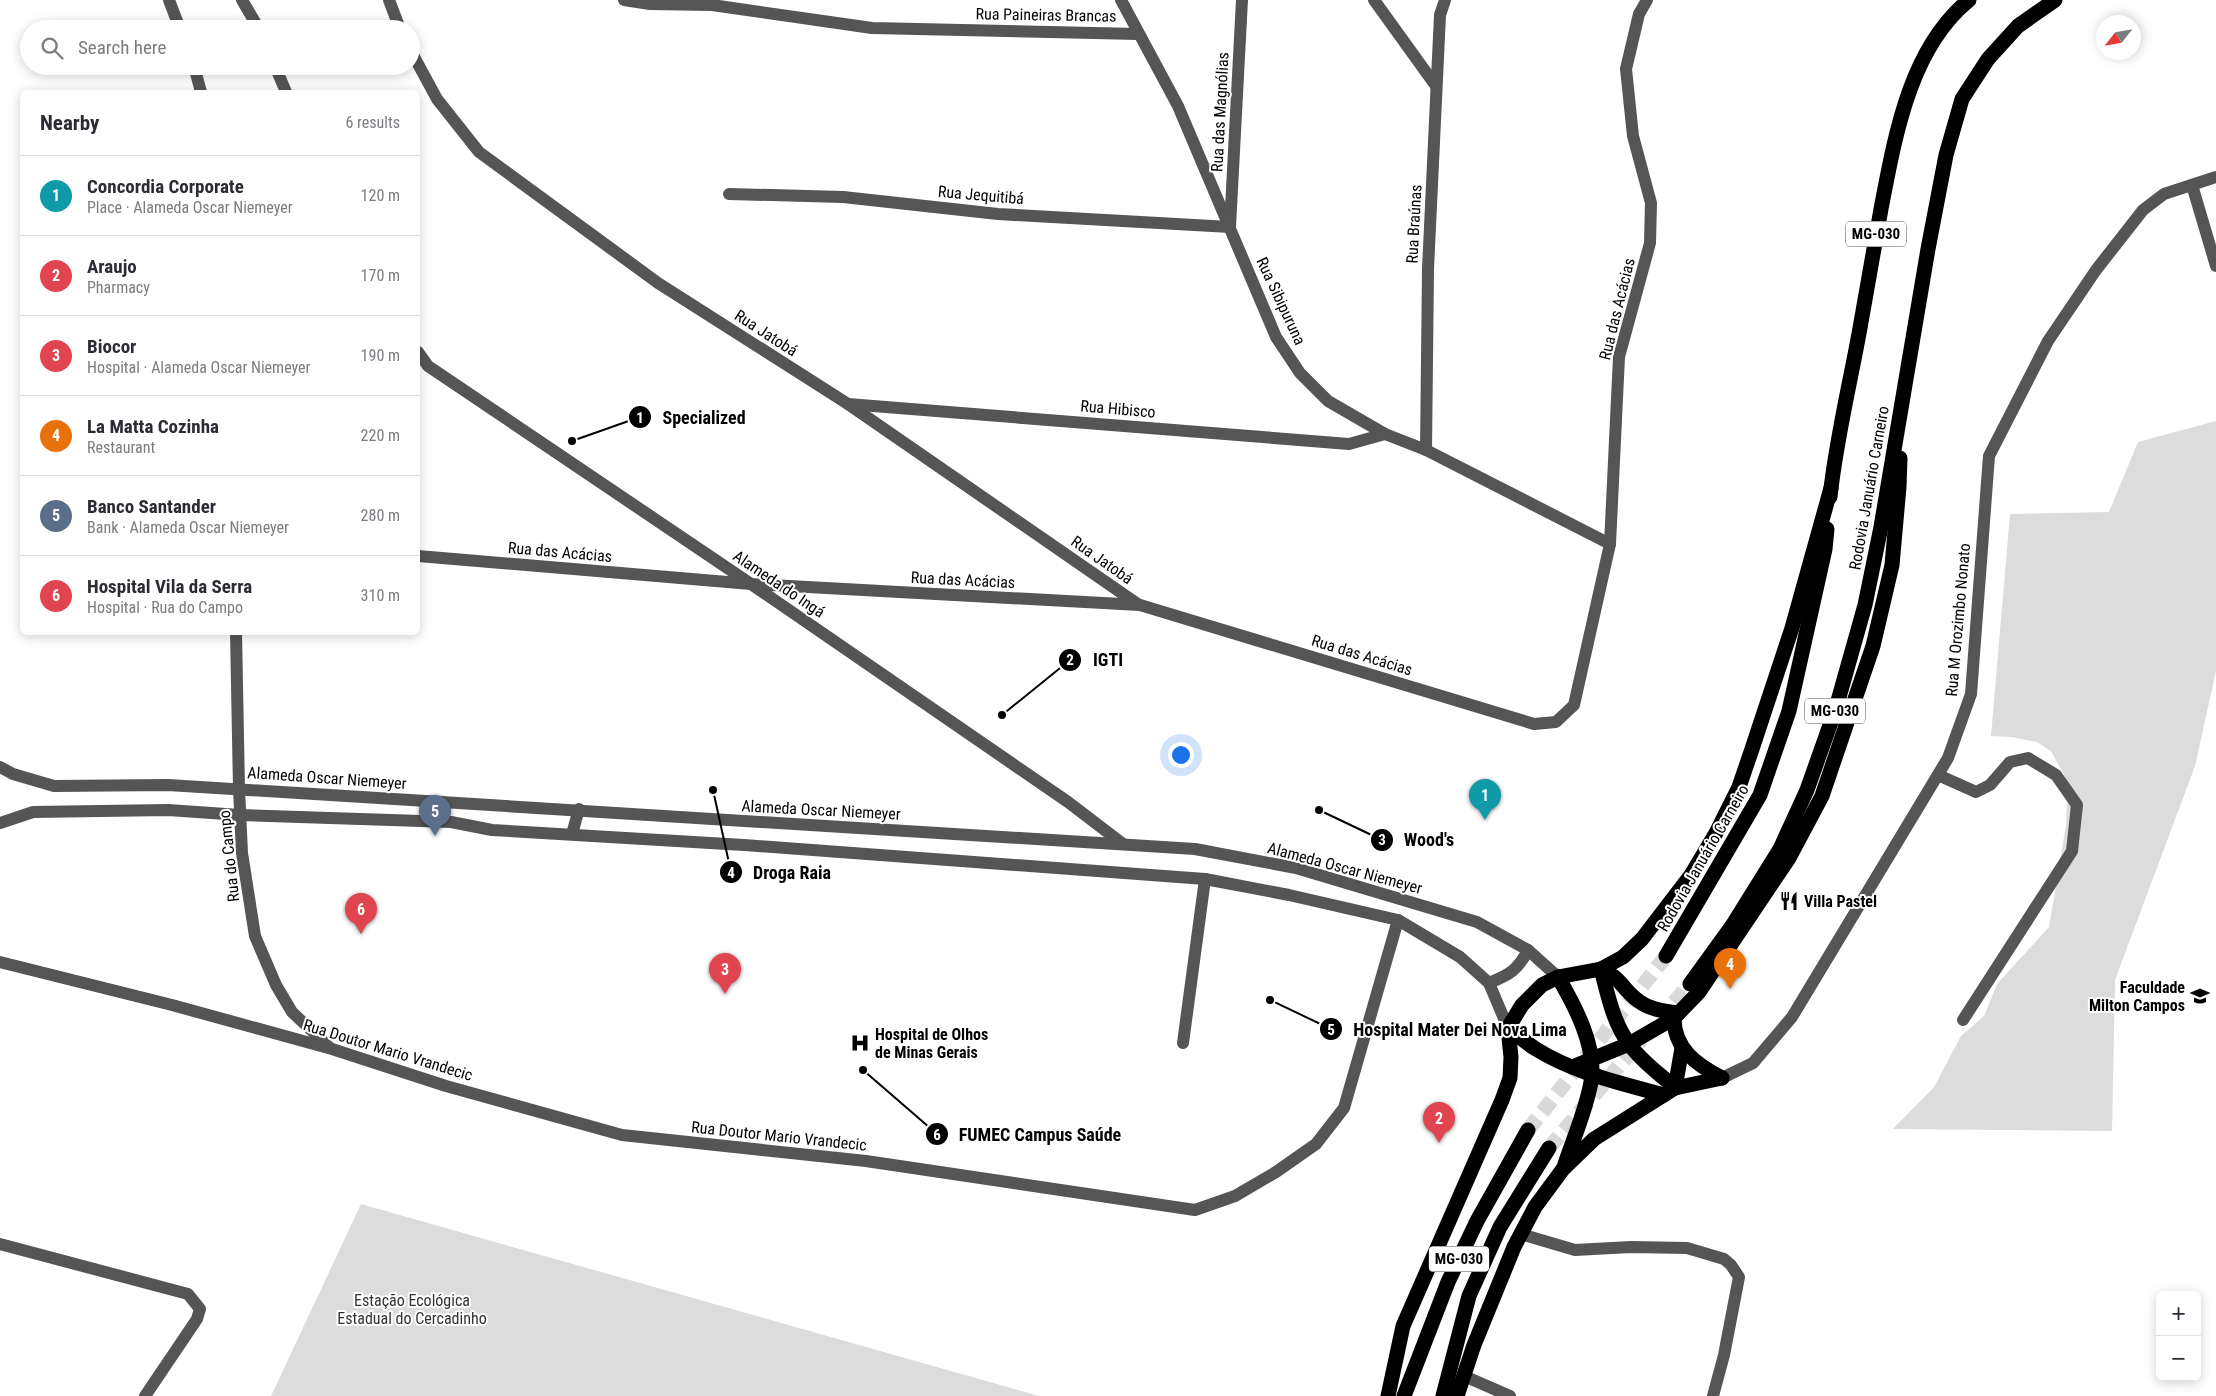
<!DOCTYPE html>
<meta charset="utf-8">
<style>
body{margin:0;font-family:"Roboto Condensed",sans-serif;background:#f2f2f3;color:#2b2b33}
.controls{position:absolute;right:15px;bottom:15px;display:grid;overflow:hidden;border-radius:8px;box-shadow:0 2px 12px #0003}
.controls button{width:45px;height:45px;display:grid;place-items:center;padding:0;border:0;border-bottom:1px solid #e1e1e2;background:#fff;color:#2b2b33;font:25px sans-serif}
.compass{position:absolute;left:2096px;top:15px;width:45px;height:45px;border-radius:50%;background:#fff;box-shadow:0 2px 12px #0003;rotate:239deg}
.you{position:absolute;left:1180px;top:754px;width:18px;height:18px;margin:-12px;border:4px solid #fff;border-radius:50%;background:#1a73e8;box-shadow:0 0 0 8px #1a73e833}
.badge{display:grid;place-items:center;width:32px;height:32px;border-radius:50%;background:#0f766e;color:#fff;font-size:16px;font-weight:700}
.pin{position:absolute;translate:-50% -41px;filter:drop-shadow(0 1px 2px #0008)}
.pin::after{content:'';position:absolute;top:26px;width:18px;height:15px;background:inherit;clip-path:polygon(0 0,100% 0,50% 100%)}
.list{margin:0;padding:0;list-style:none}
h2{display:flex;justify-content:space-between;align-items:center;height:65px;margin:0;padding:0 20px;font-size:21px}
h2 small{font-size:16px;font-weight:400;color:#7c7c81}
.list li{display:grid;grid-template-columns:32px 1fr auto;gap:15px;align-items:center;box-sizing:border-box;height:80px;padding:0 20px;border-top:1px solid #e1e1e2}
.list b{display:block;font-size:19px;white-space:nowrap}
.list p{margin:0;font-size:16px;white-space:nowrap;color:#7c7c81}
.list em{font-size:16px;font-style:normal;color:#7c7c81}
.icon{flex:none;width:28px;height:28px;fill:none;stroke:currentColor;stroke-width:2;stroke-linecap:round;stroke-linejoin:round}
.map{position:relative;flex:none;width:2216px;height:1396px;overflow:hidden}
.search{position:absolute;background:#fff;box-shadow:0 2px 12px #0003;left:20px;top:20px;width:400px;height:55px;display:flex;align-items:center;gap:12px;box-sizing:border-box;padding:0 18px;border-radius:28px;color:#7c7c81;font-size:19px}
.panel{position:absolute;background:#fff;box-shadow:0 2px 12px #0003;left:20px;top:90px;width:400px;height:545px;border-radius:8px}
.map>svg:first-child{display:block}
</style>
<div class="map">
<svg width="2216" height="1396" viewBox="0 0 2216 1396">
<rect width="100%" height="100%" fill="#fff"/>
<g fill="#dcdcdc">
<path d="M2216 421V671L2195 766 2115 980 2112 1131 1893 1129 1934 1087 1961 1036 1984 1016 1997 984 2049 927 2066 825 2068 782 2051 751 2037 742 2011 737 1991 736 2010 514 2109 512 2138 442Z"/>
<path d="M361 1204 1039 1396H271Z"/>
</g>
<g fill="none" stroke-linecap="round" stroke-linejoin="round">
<g stroke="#d9d9d9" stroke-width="15" stroke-dasharray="15 8" stroke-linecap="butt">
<path d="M1659 1020 1690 984"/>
<path d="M1528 1130 1666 956"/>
<path d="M1549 1148 1642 1039"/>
</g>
<g stroke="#555" stroke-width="12">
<path d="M169 0 180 29"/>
<path d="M242 0 259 29"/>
<path d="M389 0 400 29"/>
<path d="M624 0 650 4 712 5 872 28 1138 34"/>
<path d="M1121 0 1178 106 1276 337 1300 373 1328 401 1385 434 1426 450 1610 544"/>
<path d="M1374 0 1436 86"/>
<path d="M411 51 437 99 479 152 658 283 848 404 1139 605"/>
<path d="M194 66 201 92"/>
<path d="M275 66 286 92"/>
<path d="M2192 185 2216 266"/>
<path d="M729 194 843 197 998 214 1230 227 1242 0"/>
<path d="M418 352 428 366 751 584 1068 802 1123 844"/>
<path d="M848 404 1349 444 1385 434"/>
<path d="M1426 450 1428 269 1440 15 1445 0"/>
<path d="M418 556 751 584 1140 605 1534 724 1556 722 1574 705 1610 544 1619 357 1650 243 1651 203 1633 136 1626 69 1639 14 1647 0"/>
<path d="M236 632 239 789 242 853 255 936 276 985 292 1012 330 1048"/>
<path d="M0 767 13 774 54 786 168 785 1195 849 1296 868 1477 922 1528 950 1558 977"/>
<path d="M1938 775 1976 792 1990 785 2010 762 2028 758 2056 775 2077 805 2072 851 1963 1020"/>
<path d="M0 823 33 812 168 810 240 815 451 822 492 830 744 845 1205 879 1289 895 1398 920 1460 957 1489 983 1508 1028"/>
<path d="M572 834 579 809"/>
<path d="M0 962 172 1005 332 1049 446 1086 622 1135 866 1161 1195 1210 1235 1196 1276 1172 1316 1144 1344 1108 1398 920"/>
<path d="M1489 983C1509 975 1518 970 1528 950"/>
<path d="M1183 1043 1205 879"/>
<path d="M1722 1078 1753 1063 1792 1017 1948 758 1971 694 1989 456 2048 341 2096 270 2143 210 2164 194 2216 177"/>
<path d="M1521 1234 1575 1250 1631 1247 1687 1248 1724 1259 1731 1265 1739 1277 1724 1355 1713 1396"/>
<path d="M0 1244 188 1294 200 1309 197 1319 145 1396"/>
<path d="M1464 1376 1510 1396"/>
</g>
<g stroke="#000" stroke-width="15">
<path d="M1830 497C1836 440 1850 384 1860 328 1867 289 1874 249 1881 209 1895 137 1909 49 1969 0"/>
<path d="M1666 956 1760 795 1789 711 1825 549 1827 529"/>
<path d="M1601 969C1608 995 1613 1023 1630 1045 1642 1062 1660 1074 1675 1088"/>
<path d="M1601 969C1622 978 1623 991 1640 1002 1651 1010 1666 1011 1678 1013"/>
<path d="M1558 977C1575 1006 1597 1047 1591 1082 1586 1110 1574 1137 1565 1164"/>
<path d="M1690 984 1732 926 1780 849 1807 790 1836 708 1865 605 1881 527 1928 249 1946 155 1962 99 1988 59 2018 26 2055 0"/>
<path d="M1674 1018C1674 1049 1697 1065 1722 1078"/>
<path d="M1508 1028C1518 1035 1526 1043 1536 1049 1574 1073 1621 1083 1664 1095"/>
<path d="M1575 1066 1629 1044 1674 1018 1699 992 1789 858 1822 796 1873 646 1892 565 1899 487 1900 458"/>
<path d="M1675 1088 1682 1048"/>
<path d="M1388 1396 1403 1326 1502 1100 1510 1078 1511 1057 1508 1028 1522 1005 1542 985 1558 977 1601 969 1623 957 1642 939 1691 875 1716 833 1739 787 1752 749 1792 628 1831 488"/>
<path d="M1404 1396 1448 1282 1477 1221 1528 1130"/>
<path d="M1443 1396 1469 1296 1500 1227 1549 1148"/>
<path d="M1457 1396 1474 1345 1514 1247 1535 1207 1563 1169 1594 1139 1675 1088 1722 1078"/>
</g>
</g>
<defs>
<g id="restaurant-bare" transform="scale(1.5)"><path d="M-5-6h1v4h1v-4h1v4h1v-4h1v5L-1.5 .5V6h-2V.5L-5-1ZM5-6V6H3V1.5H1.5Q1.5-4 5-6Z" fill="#000" stroke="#fff" stroke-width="2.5" paint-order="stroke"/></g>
<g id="university-bare" transform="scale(1.5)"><path d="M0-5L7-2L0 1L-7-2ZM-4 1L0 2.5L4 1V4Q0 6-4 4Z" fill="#000" stroke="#fff" stroke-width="2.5" paint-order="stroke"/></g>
<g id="hospital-bare" transform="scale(1.5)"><path d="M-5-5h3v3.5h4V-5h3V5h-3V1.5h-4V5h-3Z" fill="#000" stroke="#fff" stroke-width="2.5" paint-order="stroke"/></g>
</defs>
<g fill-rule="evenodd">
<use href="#restaurant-bare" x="1789" y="901"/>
<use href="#university-bare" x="2200" y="996"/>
<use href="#hospital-bare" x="860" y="1043"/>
</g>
<g text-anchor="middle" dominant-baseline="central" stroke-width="4" stroke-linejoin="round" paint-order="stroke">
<g fill="#fff" stroke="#4c4c4c" stroke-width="1">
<rect x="1846" y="221.5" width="60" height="25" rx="4"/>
<rect x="1805" y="698.5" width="60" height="25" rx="4"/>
<rect x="1429" y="1246.5" width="60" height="25" rx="4"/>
</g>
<g font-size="15" font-weight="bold" fill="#000">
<text x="1876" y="234">MG-030</text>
<text x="1835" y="711">MG-030</text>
<text x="1459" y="1259">MG-030</text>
</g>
<g font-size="16" fill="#000" stroke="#fff">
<text transform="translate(1046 15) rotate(1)">Rua Paineiras Brancas</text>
<text transform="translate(1220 112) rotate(-87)">Rua das Magnólias</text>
<text transform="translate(981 195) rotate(5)">Rua Jequitibá</text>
<text transform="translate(1414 224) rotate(-87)">Rua Braúnas</text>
<text transform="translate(1281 301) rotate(65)">Rua Sibipuruna</text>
<text transform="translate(1617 309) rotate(-76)">Rua das Acácias</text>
<text transform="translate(766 333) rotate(33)">Rua Jatobá</text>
<text transform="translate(1118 409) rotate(5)">Rua Hibisco</text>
<text transform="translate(1869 488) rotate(-80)">Rodovia Januário Carneiro</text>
<text transform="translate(560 552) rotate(5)">Rua das Acácias</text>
<text transform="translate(1102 560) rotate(35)">Rua Jatobá</text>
<text transform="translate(963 580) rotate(3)">Rua das Acácias</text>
<text transform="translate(779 584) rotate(34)">Alameda do Ingá</text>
<text transform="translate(1958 620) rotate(-85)">Rua M Orozimbo Nonato</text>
<text transform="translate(1362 655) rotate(17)">Rua das Acácias</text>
<text transform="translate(327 778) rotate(4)">Alameda Oscar Niemeyer</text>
<text transform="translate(821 810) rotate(3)">Alameda Oscar Niemeyer</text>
<text transform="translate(229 856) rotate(-96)">Rua do Campo</text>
<text transform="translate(1703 858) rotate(-60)">Rodovia Januário Carneiro</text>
<text transform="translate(1345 868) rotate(15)">Alameda Oscar Niemeyer</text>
<text transform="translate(388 1050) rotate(17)">Rua Doutor Mario Vrandecic</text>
<text transform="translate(779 1136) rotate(6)">Rua Doutor Mario Vrandecic</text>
</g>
<g font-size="16" font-weight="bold" fill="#000" stroke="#fff" text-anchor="start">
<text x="1804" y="901">Villa Pastel</text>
<text x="2185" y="987" text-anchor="end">Faculdade<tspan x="2185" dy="18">Milton Campos</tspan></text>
<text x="875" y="1034">Hospital de Olhos<tspan x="875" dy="18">de Minas Gerais</tspan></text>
</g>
<g font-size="16" fill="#333" stroke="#fff">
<text x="412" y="1300">Estação Ecológica<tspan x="412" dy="18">Estadual do Cercadinho</tspan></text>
</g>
</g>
<path fill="none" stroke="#000" stroke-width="2" d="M572 441L640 417M1002 715L1070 660M1319 810L1382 840M713 790L731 872M1270 1000L1331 1029M863 1070L937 1134"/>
<g fill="#000" stroke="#fff" stroke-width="2">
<circle cx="572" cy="441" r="5"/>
<circle cx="1002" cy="715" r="5"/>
<circle cx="1319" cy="810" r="5"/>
<circle cx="713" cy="790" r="5"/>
<circle cx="1270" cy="1000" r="5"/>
<circle cx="863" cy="1070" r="5"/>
<circle cx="640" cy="417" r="12"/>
<circle cx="1070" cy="660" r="12"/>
<circle cx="1382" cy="840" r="12"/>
<circle cx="731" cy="872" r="12"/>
<circle cx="1331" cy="1029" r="12"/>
<circle cx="937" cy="1134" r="12"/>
</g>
<g font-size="15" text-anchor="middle" font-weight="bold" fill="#fff">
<text x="640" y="423">1</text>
<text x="1070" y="665">2</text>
<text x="1382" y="845">3</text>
<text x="731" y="878">4</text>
<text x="1331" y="1035">5</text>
<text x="937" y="1140">6</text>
</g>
<g font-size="18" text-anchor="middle" font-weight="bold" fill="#000" stroke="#fff" stroke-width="4" stroke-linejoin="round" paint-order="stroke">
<text x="704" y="424">Specialized</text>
<text x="1108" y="666">IGTI</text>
<text x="1429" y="846">Wood's</text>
<text x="792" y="879">Droga Raia</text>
<text x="1460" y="1036">Hospital Mater Dei Nova Lima</text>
<text x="1040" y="1141">FUMEC Campus Saúde</text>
</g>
</svg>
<div class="controls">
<button>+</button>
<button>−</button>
</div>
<svg class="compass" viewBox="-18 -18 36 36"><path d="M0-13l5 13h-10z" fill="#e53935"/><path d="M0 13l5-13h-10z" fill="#7c7c81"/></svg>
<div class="you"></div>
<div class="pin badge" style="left:1485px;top:820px;background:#0f9aa8">1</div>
<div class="pin badge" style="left:1439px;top:1143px;background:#e0444e">2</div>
<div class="pin badge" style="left:725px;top:994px;background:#e0444e">3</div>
<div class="pin badge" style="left:1730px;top:989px;background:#e8710a">4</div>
<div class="pin badge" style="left:435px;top:836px;background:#5c6f8a">5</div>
<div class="pin badge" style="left:361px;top:934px;background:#e0444e">6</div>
<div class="search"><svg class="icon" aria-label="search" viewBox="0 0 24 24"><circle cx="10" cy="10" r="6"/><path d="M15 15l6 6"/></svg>Search here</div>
<section class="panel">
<h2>Nearby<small>6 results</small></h2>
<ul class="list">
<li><span class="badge" style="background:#0f9aa8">1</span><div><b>Concordia Corporate</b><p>Place · Alameda Oscar Niemeyer</p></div><em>120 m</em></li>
<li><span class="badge" style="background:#e0444e">2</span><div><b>Araujo</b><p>Pharmacy</p></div><em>170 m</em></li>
<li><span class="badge" style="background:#e0444e">3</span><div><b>Biocor</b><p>Hospital · Alameda Oscar Niemeyer</p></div><em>190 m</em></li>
<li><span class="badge" style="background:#e8710a">4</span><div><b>La Matta Cozinha</b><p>Restaurant</p></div><em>220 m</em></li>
<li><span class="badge" style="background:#5c6f8a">5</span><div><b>Banco Santander</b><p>Bank · Alameda Oscar Niemeyer</p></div><em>280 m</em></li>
<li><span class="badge" style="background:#e0444e">6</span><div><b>Hospital Vila da Serra</b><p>Hospital · Rua do Campo</p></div><em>310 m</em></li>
</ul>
</section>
</div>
